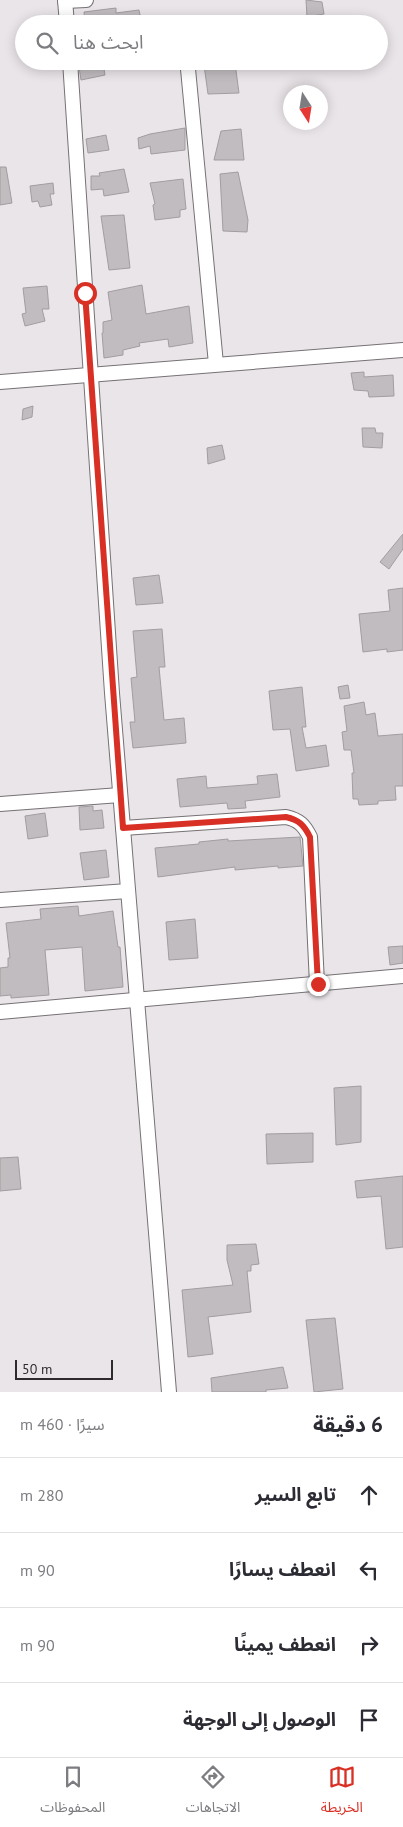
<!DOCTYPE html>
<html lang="ar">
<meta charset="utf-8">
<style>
body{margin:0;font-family:"PT Sans","Noto Sans Arabic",sans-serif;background:#f2f2f3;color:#2b2b33;direction:rtl}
.compass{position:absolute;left:283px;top:85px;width:45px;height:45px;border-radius:50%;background:#fff;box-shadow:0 2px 12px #0003;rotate:168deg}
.scale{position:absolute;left:15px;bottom:12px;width:98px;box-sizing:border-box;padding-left:5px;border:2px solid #2d2b2c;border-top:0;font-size:14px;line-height:18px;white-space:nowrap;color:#2d2b2c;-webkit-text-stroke:4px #eae5e9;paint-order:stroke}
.stop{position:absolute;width:15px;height:15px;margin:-11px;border:4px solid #d93025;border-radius:50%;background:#fff}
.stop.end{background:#d93025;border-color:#fff;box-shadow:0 1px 5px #0008}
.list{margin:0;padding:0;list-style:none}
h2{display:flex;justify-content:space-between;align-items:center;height:65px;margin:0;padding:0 20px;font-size:21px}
h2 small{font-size:16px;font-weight:400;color:#7c7c81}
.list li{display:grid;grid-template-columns:32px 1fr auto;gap:15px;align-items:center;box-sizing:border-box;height:75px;padding:0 20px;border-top:1px solid #e1e1e2}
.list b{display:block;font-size:19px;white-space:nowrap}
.list em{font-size:16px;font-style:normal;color:#7c7c81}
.icon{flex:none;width:28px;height:28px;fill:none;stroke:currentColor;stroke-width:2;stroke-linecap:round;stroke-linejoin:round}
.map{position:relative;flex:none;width:403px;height:1392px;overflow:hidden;direction:ltr}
.search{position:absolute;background:#fff;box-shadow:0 2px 12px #0003;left:15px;right:15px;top:15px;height:55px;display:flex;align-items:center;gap:12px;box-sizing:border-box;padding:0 18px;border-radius:28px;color:#7c7c81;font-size:19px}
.sheet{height:365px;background:#fff}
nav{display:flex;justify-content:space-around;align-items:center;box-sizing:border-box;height:70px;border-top:1px solid #e1e1e2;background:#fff;font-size:14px;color:#7c7c81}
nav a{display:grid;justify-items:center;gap:2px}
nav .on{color:#d93025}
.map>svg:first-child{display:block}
</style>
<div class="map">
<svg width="403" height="1392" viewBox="0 0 403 1392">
<rect width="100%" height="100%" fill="#eae5e9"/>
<g fill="#c0bcbf" stroke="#a19da0">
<path d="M306 0 322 2 324 14 307 17Z"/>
<path d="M116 8V13L139 10 142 24H106V22L85 24 84 12Z"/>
<path d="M103 63 105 75 81 80 79 67Z"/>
<path d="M235 63 239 93 208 94 204 65Z"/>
<path d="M185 128V150L151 154 150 146 139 149 138 138 150 134Z"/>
<path d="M241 129 244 160H214L221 131Z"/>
<path d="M106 135 109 150 88 153 86 139Z"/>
<path d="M0 167H6L12 203 0 205Z"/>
<path d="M124 169 129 192 104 196 103 189 91 190V176H100L99 173Z"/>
<path d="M238 172 248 220 247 232 223 231 220 174Z"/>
<path d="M183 179 186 209 180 210V217L155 220 153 205 155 204 150 183Z"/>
<path d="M53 183 54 194H50L52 205 40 207 38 201 32 202 30 186Z"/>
<path d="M124 215 130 268 109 270 101 216Z"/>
<path d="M142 285 146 314 189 306 193 343 169 347 168 339 139 343 140 346 123 350V355L104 358 102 333H103V322L112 320 108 292Z"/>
<path d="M47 286 49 309H42L45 321 25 326 22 314 26 313 23 288Z"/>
<path d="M364 372V377L393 375 394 396 369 397 368 391 354 390 351 373Z"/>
<path d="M33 406 32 417 22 420 23 409Z"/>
<path d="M362 428H375L376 433H383L382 448 363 447Z"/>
<path d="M222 445 225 459 208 464 207 448Z"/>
<path d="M403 534V549L389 569 380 562Z"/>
<path d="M159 575 163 603 136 605 133 578Z"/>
<path d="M403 588V650L387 652V649L363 652 359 614 390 611 388 590Z"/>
<path d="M162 629 165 667H159L164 720 184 718 186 743 133 748 130 722H135L131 678 137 677 133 631Z"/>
<path d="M348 685 350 698 340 699 338 687Z"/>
<path d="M302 687 306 727H302L306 748 326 745 329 766 296 771 290 729 273 730 269 691Z"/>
<path d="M364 702 366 715 375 713 378 736 403 734V786H395L396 800 378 801V804L359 805 358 799H353L352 773H354L351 750H344L342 732 347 731 344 706Z"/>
<path d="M277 774 280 797 245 801 246 808 228 809 227 803 180 807 177 779 206 776 207 788 258 784 257 776Z"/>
<path d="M93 806V811L102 810 104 828 80 830 79 807Z"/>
<path d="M45 813 48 836 28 839 25 816Z"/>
<path d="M300 837 303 866 278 868V866L235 870V867L158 877 155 848 199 844V842L228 839V841Z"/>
<path d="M106 850 109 877 84 880 80 853Z"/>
<path d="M78 906 79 916 113 911 118 947H120L123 987 85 991 82 947 45 950 49 995 11 998V995L0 996V968L8 967V958H10L6 923 41 919 40 909Z"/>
<path d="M195 919 198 958 169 960 166 922Z"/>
<path d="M403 946V963L390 965 388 947Z"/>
<path d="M361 1086V1142L336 1145 334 1088Z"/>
<path d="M313 1133V1162L267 1164 266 1134Z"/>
<path d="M18 1157 21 1189 0 1191V1158Z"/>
<path d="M403 1176V1247L386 1249 381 1196 357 1198 355 1181Z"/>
<path d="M256 1244 259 1264 251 1265V1271H247L251 1312 208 1317 213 1354 188 1357 182 1290 233 1285 227 1260V1245Z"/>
<path d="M335 1318 343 1389 314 1392 306 1320Z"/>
<path d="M283 1367 288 1388 266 1390V1392H212L211 1378Z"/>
</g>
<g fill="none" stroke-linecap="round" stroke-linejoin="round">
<g stroke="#757174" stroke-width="16">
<g id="minor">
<path d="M65 0 67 24"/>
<path d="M65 1 86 0"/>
<path d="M70 61 112 693 169 1392"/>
<path d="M188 69 216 364"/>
<path d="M0 382 403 350"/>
<path d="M0 804 120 795"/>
<path d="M123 828 286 817C299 820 304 825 310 837L317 984"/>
<path d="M0 900 128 891"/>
<path d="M0 1012 403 976"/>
</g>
</g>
<use href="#minor" stroke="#fff" stroke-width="14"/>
</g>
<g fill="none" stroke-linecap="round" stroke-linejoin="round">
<path stroke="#d93025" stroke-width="6" d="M85 293 123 828 286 817C299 820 304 825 310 837L318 984"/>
</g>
</svg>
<svg class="compass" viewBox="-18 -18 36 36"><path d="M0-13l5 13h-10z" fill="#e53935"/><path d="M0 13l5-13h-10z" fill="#7c7c81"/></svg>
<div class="scale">50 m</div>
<div class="stop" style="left:85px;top:293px"></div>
<div class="stop end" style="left:318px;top:984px"></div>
<div class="search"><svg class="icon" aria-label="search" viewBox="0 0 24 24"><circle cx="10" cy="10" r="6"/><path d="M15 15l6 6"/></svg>ابحث هنا</div>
</div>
<section class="sheet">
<h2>6 دقيقة<small>سيرًا · 460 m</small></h2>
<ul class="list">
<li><svg class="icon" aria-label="ahead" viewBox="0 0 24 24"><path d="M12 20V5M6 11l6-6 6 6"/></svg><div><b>تابع السير</b></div><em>280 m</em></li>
<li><svg class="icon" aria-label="left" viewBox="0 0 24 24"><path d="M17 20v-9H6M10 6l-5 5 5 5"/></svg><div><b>انعطف يسارًا</b></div><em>90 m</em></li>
<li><svg class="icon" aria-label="right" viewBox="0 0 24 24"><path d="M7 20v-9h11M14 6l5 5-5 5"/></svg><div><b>انعطف يمينًا</b></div><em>90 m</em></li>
<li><svg class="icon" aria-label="arrive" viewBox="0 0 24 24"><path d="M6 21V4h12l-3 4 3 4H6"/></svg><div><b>الوصول إلى الوجهة</b></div></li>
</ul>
</section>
<nav>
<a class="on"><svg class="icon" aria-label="map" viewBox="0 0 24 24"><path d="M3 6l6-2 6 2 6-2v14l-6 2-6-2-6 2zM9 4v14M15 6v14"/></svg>الخريطة</a>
<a><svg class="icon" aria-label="directions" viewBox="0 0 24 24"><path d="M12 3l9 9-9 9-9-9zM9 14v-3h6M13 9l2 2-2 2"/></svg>الاتجاهات</a>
<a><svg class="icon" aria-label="saved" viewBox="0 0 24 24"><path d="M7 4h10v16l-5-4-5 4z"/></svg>المحفوظات</a>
</nav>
